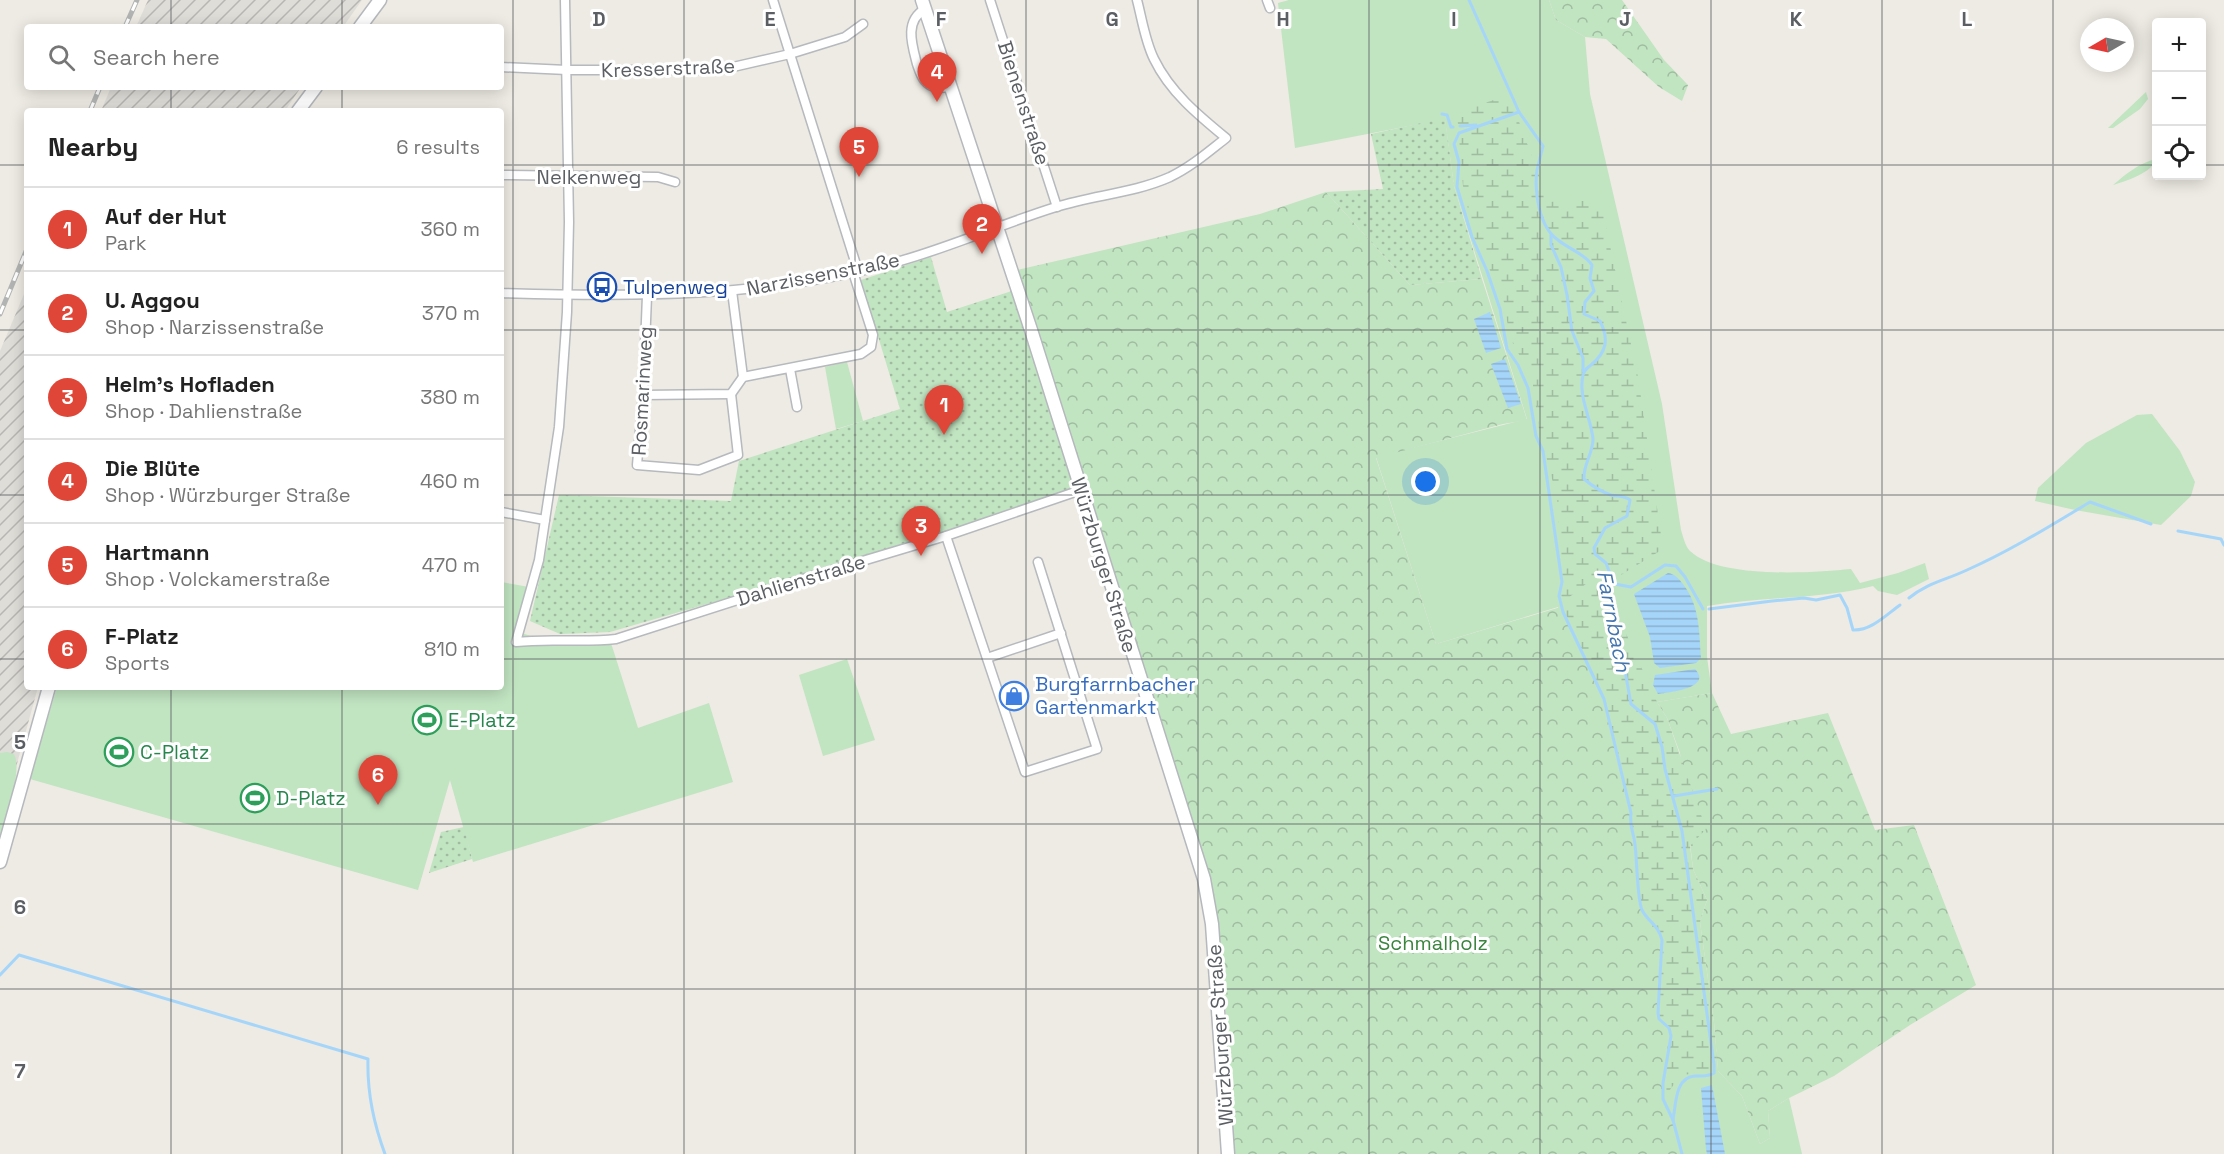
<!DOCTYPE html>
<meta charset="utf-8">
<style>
body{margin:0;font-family:"Space Grotesk",sans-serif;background:#f6f6f6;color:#222}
.controls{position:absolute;right:18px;top:18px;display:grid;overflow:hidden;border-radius:6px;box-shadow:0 3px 15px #0003}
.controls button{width:54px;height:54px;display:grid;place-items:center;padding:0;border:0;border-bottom:2px solid #e0e0e0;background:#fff;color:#222;font:30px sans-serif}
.compass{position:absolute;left:2080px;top:18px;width:54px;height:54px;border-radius:50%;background:#fff;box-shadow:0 3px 15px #0003;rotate:261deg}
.you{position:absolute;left:1426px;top:482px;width:21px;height:21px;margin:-15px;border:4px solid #fff;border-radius:50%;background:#1a73e8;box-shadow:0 0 0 9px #1a73e833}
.badge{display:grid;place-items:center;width:39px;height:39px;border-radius:50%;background:#e04637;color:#fff;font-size:20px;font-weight:700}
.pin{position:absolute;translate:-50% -50px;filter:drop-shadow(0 2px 3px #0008)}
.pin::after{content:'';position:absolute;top:32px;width:21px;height:18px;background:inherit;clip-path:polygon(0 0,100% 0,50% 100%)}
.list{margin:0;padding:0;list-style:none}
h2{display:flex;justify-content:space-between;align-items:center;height:78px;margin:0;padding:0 24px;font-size:26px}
h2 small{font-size:20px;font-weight:400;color:#767676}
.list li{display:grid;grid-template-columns:39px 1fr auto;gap:18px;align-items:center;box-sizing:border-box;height:84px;padding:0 24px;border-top:2px solid #e0e0e0}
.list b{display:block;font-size:22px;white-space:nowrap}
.list p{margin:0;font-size:20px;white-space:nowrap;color:#767676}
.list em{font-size:20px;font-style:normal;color:#767676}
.icon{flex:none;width:33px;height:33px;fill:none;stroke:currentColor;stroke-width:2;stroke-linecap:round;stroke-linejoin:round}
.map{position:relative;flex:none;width:2224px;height:1154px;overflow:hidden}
.search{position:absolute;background:#fff;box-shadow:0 3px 15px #0003;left:24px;top:24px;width:480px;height:66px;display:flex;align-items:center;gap:15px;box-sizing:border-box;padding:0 21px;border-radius:6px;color:#767676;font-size:22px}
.panel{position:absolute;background:#fff;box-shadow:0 3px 15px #0003;left:24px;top:108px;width:480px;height:582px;border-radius:6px}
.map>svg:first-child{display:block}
</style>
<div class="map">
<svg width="2224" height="1154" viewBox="0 0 2224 1154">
<defs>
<pattern id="industrial-furrows" width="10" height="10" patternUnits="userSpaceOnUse" patternTransform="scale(1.5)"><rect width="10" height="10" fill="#dfddd8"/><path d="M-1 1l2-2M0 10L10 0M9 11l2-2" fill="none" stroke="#b8b6b3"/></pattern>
<pattern id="forest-crowns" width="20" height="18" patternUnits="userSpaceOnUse" patternTransform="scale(1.5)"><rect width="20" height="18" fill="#c1e4c1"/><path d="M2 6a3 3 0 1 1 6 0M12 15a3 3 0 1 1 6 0" fill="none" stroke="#a0bca0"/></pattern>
<pattern id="wetland-marsh" width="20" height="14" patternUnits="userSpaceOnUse" patternTransform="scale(1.5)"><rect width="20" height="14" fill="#c1e4c1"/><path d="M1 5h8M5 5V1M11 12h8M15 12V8" fill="none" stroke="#a0bca0"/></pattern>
<pattern id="park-dots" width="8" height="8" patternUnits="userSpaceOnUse" patternTransform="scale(1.5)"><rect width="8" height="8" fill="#c1e4c1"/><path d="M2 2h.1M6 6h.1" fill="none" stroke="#a0bca0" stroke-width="1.8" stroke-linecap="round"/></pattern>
<pattern id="water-rules" width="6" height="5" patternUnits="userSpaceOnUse" patternTransform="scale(1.5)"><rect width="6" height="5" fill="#a6d5fa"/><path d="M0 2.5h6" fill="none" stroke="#8ab0ce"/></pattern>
</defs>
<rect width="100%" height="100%" fill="#edebe3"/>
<g fill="url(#industrial-furrows)">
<path d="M148 0H362L343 27H136Z"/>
<path d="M111 87H301L285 111H101Z"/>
<path d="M27 287V687H38L0 826V351Z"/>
</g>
<g fill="#c1e4c1">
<path d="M1289 0H1549L1556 20 1585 37 1590 94 1662 404 1681 530C1683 536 1685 546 1690 551 1719 579 1812 573 1851 569L1860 583 1898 573 1925 563 1929 579 1897 595 1878 591 1873 586C1819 600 1762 596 1707 606V657L1712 693 1657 702 1718 1071 1742 1096 1760 1144 1770 1138 1768 1111 1789 1098 1802 1154H1682L1673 1120 1663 1099 1631 813 1613 738 1558 607 1436 644 1376 457 1527 419 1454 186 1445 119 1295 148 1278 3Z"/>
<path d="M2146 92 2148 99 2140 109 2113 128H2108Z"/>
<path d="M2156 159C2152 173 2126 181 2113 185 2126 174 2139 163 2156 159Z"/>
<path d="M847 362 863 421 836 429 825 367Z"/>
<path d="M2152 414 2180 451 2195 482 2191 496 2161 525 2075 510 2035 501 2038 488 2086 443 2137 415Z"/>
<path d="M501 582 529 587 518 632C555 643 571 647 611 643L638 728 709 703 733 782 473 862 450 780 418 890 30 779 57 687H501Z"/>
<path d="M847 659 875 740 823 756 799 675Z"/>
<path d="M7 752 14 754C23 772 5 818 0 839V753Z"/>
</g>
<g fill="url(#forest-crowns)">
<path d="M1549 0H1622L1664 60 1688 85 1682 101 1659 87 1606 39 1585 37 1556 20Z"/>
<path d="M1326 192 1410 285 1482 279 1527 420 1503 424 1376 458 1436 644 1564 606 1563 612 1604 699 1631 813C1629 828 1634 832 1635 845 1637 858 1637 899 1642 910 1648 922 1658 924 1662 940L1659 1019 1669 1028 1671 1036 1663 1083V1099L1673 1120 1682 1154H1232L1225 990 1218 923 1213 895 1196 831 1013 271 1260 214Z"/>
<path d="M1712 693 1731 734 1828 713 1875 830 1914 825 1976 985 1910 1025 1834 1076 1789 1098 1768 1111 1770 1138 1760 1144 1742 1096 1718 1071 1714 1022 1700 922 1707 900 1693 869 1680 753 1667 718 1657 702Z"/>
</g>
<g fill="url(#wetland-marsh)">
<path d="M1509 95 1549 202 1600 199 1638 377 1663 549 1621 575 1592 579 1562 603 1561 595 1563 582 1557 498 1539 429 1532 378 1510 338 1503 297 1474 237 1463 186 1457 112Z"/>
<path d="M1598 584 1604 585 1657 702 1667 718 1706 829 1690 846 1693 869 1707 900 1700 922 1714 1022 1718 1071 1681 1075 1663 1099V1083L1671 1036 1669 1028 1659 1019 1658 1013 1662 940C1658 924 1648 922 1642 910 1637 899 1637 858 1635 845 1634 831 1629 828 1631 813L1604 699 1562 606 1576 601Z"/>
</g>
<g fill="url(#park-dots)">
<path d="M1445 118 1454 186 1482 279 1410 285 1326 192 1383 189 1371 134Z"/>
<path d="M931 257 947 312 1018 289 1085 487 897 549 610 632 560 634 530 621 559 495 731 501 739 461 900 409 861 280Z"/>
<path d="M464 827 472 859 429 873 441 832Z"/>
</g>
<g fill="url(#water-rules)">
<path d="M1490 312 1501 348 1486 353 1474 319Z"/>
<path d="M1505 359 1521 404 1508 408 1491 364Z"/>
<path d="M1668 573C1675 574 1679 579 1683 584 1700 606 1699 631 1701 658L1696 663 1660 668 1654 663 1650 637 1634 594Z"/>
<path d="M1695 669C1713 688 1670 692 1658 694L1653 685 1655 675Z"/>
<path d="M1712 1085 1725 1154H1707L1706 1149 1701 1088Z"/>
</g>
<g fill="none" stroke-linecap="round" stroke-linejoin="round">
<g stroke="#a6d5fa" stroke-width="3">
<path d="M1469 0 1519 112 1543 146C1541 154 1539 162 1537 170 1534 192 1539 227 1558 240 1569 249 1585 254 1592 265L1590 278 1594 291 1585 302 1584 314 1600 321C1609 339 1607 352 1591 365 1587 368 1584 370 1583 375 1578 397 1591 418 1593 439 1593 454 1583 464 1584 479 1591 485 1602 492 1611 495 1619 497 1623 495 1630 500L1627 516 1605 528 1594 548 1595 554 1606 563 1609 571 1608 597 1618 632 1631 704 1655 724 1662 747 1665 769 1682 831 1714 1065V1073C1708 1077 1702 1076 1695 1076 1675 1077 1676 1104 1673 1120"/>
<path d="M1519 112 1459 133 1454 144 1459 162 1457 187 1472 237 1487 271 1500 309 1507 349 1518 365 1528 388 1536 436 1543 451 1562 582 1559 596 1563 612 1604 699 1631 813C1629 828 1634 832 1635 845 1637 858 1637 899 1642 910 1648 922 1658 924 1662 940L1658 1013 1659 1019 1669 1028 1671 1036 1663 1083V1099L1673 1120 1682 1154"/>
<path d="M1442 114 1447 115 1451 127H1453"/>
<path d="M1460 126 1476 125"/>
<path d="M1551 235V245L1561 267 1567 295 1572 331 1583 358V371"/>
<path d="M2178 531 2221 539 2224 545"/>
<path d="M1609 583 1631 587 1665 565 1676 566 1685 577 1703 609"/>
<path d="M1909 598C1927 583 1946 580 1967 570 2010 551 2050 526 2090 502L2151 524"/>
<path d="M1709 609 1772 601 1804 598 1816 600 1840 595 1847 608 1853 630C1871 631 1886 615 1900 605"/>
<path d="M1674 796 1717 789"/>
<path d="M0 975 19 955 368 1059C367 1093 373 1122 385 1154"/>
</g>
<g stroke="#b6b9bd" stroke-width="11">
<g id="street">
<path d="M565 0 569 222 567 312 559 427 539 560 516 642C549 638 582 643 616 639L809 577 946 536 1081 490"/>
<path d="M773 0 858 271"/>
<path d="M990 0 1057 207"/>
<path d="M1267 0 1270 8"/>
<path d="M925 9C904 21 912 45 917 64 919 70 921 77 925 81 931 89 942 88 951 87"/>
<path d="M501 67 567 70H720L790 54 845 37 863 24"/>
<path d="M501 175 658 177 675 182"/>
<path d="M732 291 743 377"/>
<path d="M501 293C632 297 765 298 893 263 949 248 1001 224 1056 207 1094 195 1134 193 1170 177 1191 167 1208 152 1226 138 1198 115 1170 92 1154 59 1145 41 1142 19 1137 0"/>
<path d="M647 296 643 395 637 465 699 470 738 455 731 394"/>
<path d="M790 369 797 407"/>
<path d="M643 395 731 394 743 377 861 354 871 347 873 335 853 272"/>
<path d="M501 512 545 520"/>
<path d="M946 536 1025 772 1097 749 1038 562"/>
<path d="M987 658 1061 633"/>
</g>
</g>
<g stroke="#b5b8bd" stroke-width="15">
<g id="secondary">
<path d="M922 0 1031 330 1204 879 1212 924 1228 1154"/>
<path d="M360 27 380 0"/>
<path d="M298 111 316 87"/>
<path d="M0 862 49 687"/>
</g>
</g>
<use href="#street" stroke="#fff" stroke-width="8"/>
<use href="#secondary" stroke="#fff" stroke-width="12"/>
<g stroke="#b2b3b3" stroke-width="5">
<g id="rail">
<path d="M125 27 137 0"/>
<path d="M90 111 100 87"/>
<path d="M0 314 27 249"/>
</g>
</g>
<use href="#rail" stroke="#fff" stroke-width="3" stroke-dasharray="9" stroke-linecap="butt"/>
</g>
<path fill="none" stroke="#5b5f63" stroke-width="1.5" stroke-opacity="0.55" d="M171 0V27M342 0V27M513 0V1154M684 0V1154M855 0V1154M1026 0V1154M1198 0V1154M1369 0V1154M1540 0V1154M1711 0V1154M1882 0V1154M2053 0V1154M171 87V111M342 87V111M0 165H27M501 165H2156M2202 165H2224M0 330H27M501 330H2224M0 495H27M501 495H2224M0 659H27M501 659H2224M171 687V1154M342 687V1154M0 824H2224M0 989H2224"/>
<defs>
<g id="bus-ring" transform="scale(1.5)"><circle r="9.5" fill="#fff" stroke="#1a4fb4" stroke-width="1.5"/><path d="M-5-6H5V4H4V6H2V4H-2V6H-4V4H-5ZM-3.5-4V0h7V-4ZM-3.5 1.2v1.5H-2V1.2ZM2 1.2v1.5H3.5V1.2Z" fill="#1a4fb4"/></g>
<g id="shop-ring" transform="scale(1.5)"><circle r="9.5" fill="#fff" stroke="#3f7fe0" stroke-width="1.5"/><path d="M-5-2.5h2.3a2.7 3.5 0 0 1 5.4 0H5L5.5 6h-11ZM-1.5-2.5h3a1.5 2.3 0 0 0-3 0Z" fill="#3f7fe0"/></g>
<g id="stadium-ring" transform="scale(1.5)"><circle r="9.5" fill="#fff" stroke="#2e9e5b" stroke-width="1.5"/><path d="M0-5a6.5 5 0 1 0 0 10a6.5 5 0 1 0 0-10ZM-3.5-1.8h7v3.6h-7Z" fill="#2e9e5b"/></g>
</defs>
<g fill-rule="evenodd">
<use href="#bus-ring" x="602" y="287"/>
<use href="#shop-ring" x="1014" y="696"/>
<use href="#stadium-ring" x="427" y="720"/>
<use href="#stadium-ring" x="119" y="752"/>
<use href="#stadium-ring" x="255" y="798"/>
</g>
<g text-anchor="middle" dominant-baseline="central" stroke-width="6" stroke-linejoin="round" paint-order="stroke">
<g font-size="20" fill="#5b5f63" stroke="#fff">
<text transform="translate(668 68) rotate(-2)">Kresserstraße</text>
<text transform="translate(1024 103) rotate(72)">Bienenstraße</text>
<text x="589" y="177">Nelkenweg</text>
<text transform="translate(823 274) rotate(-11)">Narzissenstraße</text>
<text transform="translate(642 391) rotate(-87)">Rosmarinweg</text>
<text transform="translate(1104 565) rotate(73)">Würzburger Straße</text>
<text transform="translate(801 580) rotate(-17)">Dahlienstraße</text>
<text transform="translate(1220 1035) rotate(-94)">Würzburger Straße</text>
</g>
<g font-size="20" fill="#164399" stroke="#fff" text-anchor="start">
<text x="623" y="287">Tulpenweg</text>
</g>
<g font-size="20" fill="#366cbe" stroke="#fff" text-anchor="start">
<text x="1035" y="684">Burgfarrnbacher<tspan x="1035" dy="23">Gartenmarkt</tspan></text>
</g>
<g font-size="20" fill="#27864d" stroke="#fff" text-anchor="start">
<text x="448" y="720">E-Platz</text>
<text x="140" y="752">C-Platz</text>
<text x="276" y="798">D-Platz</text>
</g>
<g font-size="20" fill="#3a843e" stroke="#fff">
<text x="1433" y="943">Schmalholz</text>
</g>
<g font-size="21" font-style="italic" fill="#4475ac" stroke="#fff">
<text transform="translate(1614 621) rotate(79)">Farrnbach</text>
</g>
</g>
<g font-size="20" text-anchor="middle" font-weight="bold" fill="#5b5f63" stroke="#fff" stroke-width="6" stroke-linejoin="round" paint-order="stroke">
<text x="599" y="26">D</text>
<text x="770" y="26">E</text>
<text x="941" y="26">F</text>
<text x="1112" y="26">G</text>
<text x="1283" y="26">H</text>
<text x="1454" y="26">I</text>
<text x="1625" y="26">J</text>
<text x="1796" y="26">K</text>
<text x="1967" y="26">L</text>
<text x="20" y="749">5</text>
<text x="20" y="914">6</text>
<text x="20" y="1078">7</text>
</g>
</svg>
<div class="controls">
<button>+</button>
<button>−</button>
<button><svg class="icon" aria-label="locate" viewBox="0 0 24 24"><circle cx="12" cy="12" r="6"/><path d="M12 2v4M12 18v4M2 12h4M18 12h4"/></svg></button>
</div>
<svg class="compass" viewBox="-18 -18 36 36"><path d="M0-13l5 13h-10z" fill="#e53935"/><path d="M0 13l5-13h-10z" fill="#767676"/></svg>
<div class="you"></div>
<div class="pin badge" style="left:944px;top:435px">1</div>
<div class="pin badge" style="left:982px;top:254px">2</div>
<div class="pin badge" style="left:921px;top:556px">3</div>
<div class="pin badge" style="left:937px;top:102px">4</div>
<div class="pin badge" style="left:859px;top:177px">5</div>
<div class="pin badge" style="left:378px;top:805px">6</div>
<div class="search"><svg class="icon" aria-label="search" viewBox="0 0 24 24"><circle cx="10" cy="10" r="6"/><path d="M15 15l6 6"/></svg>Search here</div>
<section class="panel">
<h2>Nearby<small>6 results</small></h2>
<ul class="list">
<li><span class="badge">1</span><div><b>Auf der Hut</b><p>Park</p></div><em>360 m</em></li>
<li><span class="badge">2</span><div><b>U. Aggou</b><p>Shop · Narzissenstraße</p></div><em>370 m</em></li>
<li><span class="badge">3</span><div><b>Helm's Hofladen</b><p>Shop · Dahlienstraße</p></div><em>380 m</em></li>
<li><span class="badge">4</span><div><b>Die Blüte</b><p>Shop · Würzburger Straße</p></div><em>460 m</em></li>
<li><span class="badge">5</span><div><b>Hartmann</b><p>Shop · Volckamerstraße</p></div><em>470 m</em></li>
<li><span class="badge">6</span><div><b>F-Platz</b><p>Sports</p></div><em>810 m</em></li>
</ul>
</section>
</div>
